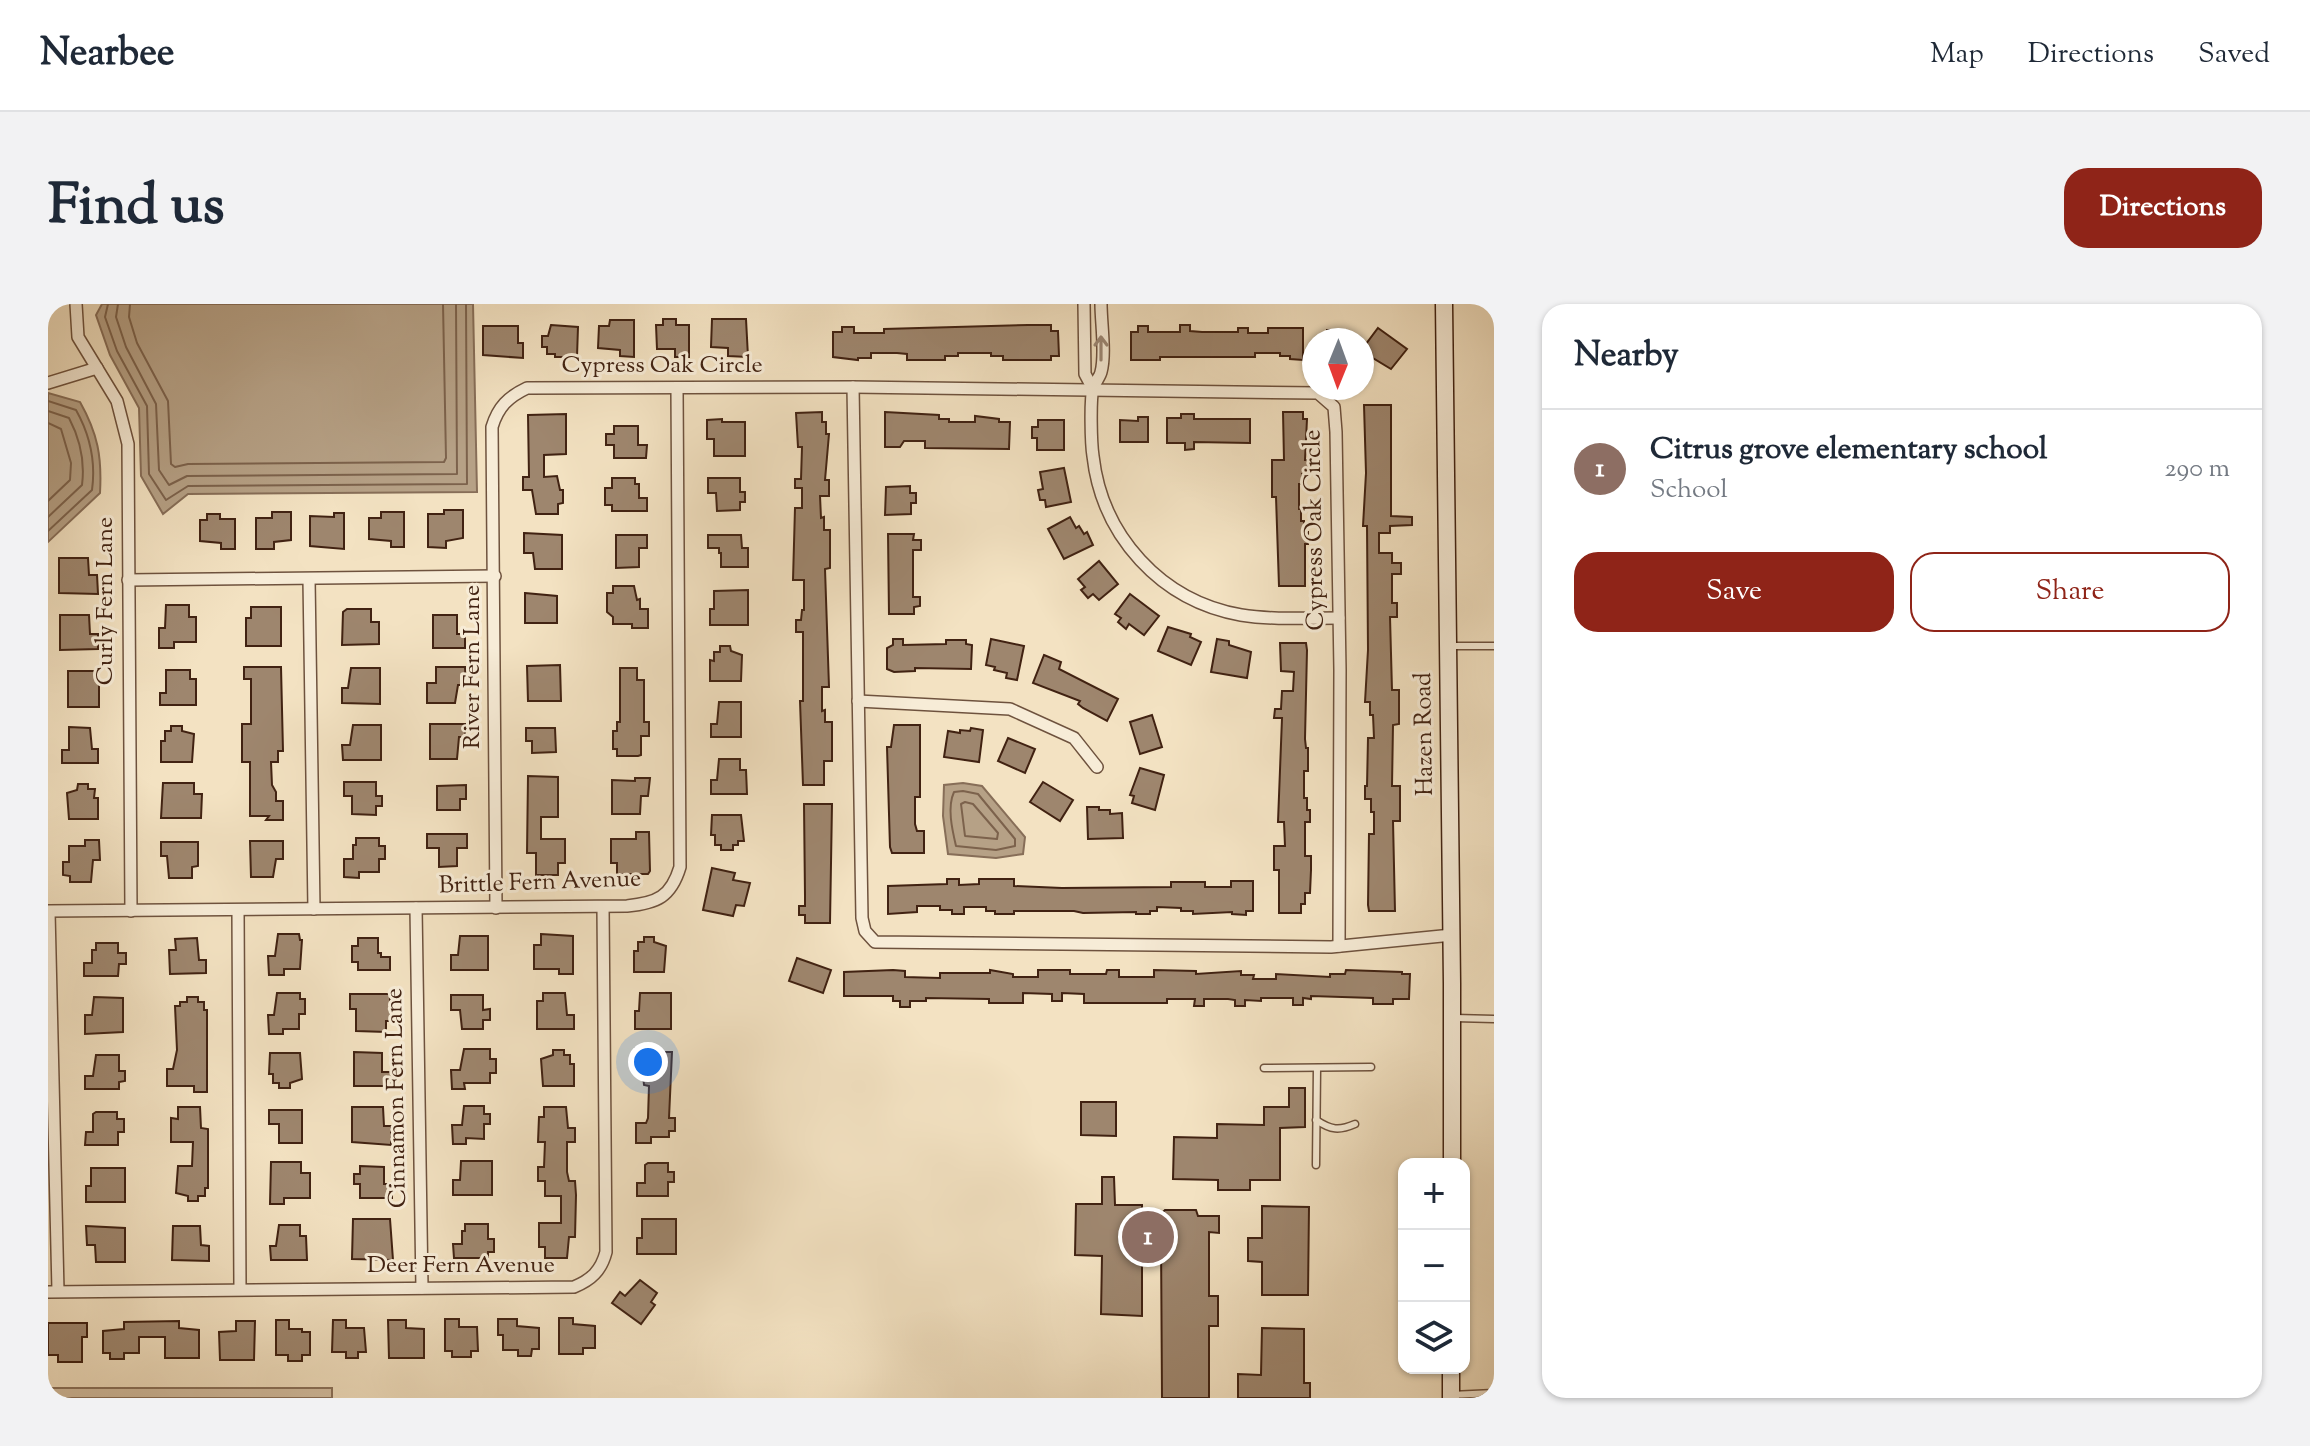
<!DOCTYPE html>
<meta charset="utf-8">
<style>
body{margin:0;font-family:"Sorts Mill Goudy",serif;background:#f2f2f3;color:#1f2937}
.controls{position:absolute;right:24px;bottom:24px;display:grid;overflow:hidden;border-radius:16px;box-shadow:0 2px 6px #0004}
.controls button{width:72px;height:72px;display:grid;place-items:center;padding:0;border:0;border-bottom:2px solid #e0e1e3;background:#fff;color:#1f2937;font:40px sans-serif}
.compass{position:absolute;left:1254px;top:24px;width:72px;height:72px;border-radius:50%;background:#fff;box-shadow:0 2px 6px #0004;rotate:181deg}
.you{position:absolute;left:600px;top:758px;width:28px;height:28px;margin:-20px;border:6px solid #fff;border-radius:50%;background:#1a73e8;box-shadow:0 0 0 12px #1a73e833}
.badge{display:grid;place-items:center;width:52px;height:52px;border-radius:50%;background:#8f2418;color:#fff;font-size:26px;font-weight:700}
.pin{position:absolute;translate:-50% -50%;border:4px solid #fff;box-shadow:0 2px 8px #0006}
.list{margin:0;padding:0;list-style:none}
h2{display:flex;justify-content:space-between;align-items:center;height:104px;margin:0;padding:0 32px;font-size:34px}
h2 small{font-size:26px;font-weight:400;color:#747a83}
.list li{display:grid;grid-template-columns:52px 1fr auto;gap:24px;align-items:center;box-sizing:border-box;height:120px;padding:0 32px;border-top:2px solid #e0e1e3}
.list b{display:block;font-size:30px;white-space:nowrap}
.list p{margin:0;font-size:26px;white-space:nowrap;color:#747a83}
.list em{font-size:26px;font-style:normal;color:#747a83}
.actions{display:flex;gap:16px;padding:24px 32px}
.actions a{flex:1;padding:18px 0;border:2px solid #8f2418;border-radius:24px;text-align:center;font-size:28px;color:#8f2418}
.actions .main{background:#8f2418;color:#fff}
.icon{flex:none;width:44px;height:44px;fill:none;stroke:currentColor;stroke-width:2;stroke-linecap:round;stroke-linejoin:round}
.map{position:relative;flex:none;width:1446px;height:1094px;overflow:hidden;border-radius:24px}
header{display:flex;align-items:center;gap:48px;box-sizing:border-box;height:112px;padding:0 40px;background:#fff;border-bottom:2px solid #e0e1e3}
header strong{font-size:38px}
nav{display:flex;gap:44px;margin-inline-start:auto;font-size:28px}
.intro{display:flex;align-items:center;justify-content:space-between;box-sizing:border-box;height:192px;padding:0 48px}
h1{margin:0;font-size:56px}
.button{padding:20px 36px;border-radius:24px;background:#8f2418;color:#fff;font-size:28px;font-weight:700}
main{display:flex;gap:48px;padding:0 48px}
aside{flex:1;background:#fff;border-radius:24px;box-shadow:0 2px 6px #0004}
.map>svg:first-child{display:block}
</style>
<header>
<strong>Nearbee</strong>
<nav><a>Map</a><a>Directions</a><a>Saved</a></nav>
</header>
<div class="intro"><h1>Find us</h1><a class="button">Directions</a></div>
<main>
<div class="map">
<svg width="1446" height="1094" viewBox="0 0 1446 1094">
<rect width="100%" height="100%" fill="#f3e2c2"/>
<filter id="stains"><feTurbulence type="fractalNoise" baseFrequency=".0025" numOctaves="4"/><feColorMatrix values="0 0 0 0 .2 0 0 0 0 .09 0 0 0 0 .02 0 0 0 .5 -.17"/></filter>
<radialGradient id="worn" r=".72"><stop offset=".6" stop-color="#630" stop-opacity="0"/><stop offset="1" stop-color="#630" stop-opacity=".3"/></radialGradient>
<rect fill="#d5c1a4" stroke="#8b725b" stroke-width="2" x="0" y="1084" width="284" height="10"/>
<g fill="#b6a186" stroke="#876e58" stroke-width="2">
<path d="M54 0H425L429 188 140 190 115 210 93 172 91 104 62 51 48 11Z"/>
<path d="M0 89 32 98C50 130 54 153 52 189L0 238Z"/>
<path d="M915 479 934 482 977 533 975 550 948 554 900 550 895 512 896 481Z"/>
</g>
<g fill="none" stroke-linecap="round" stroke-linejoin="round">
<g stroke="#7c624c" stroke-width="2">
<path d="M60 0 57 13 69 47 99 102 101 170 118 196 140 182 419 180 418 0"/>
<path d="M70 0 68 13 78 43 108 100 111 166 121 181 139 172 409 170 408 0"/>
<path d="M82 0 81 13 89 39 120 97 123 160 127 163 140 160 396 158 398 154 395 0"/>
<path d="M0 97 28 106C42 131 48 157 44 186L0 227"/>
<path d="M0 107 21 114C32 135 37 158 34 181L0 213"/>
<path d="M0 119 13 125 23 159 22 176 0 197"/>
<path d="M915 487 930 490 967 535V542L948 546 908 542C904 525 899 503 906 488Z"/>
<path d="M917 498 925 500 950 529 949 535 917 532 913 500Z"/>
</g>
</g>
<g fill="#9e866e" stroke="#412212" stroke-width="2">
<path d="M615 15H628V21H641V53H627V45H609L608 21H615Z"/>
<path d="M664 15H698L700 53 680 52V44L663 43Z"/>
<path d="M562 16H586V53L572 52V46L550 44 551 22H561Z"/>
<path d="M503 21 530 23 529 53H507V50H499V43H494V32H500Z"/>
<path d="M980 21H1003V27H1010L1011 52H1003V56H955V52H943V49H910V52H897V56H859V50L849 49H823V54H810V56L785 53V28H794V23H806V29H836V25Z"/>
<path d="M1132 21H1142V27L1154 28H1190V24H1200V29H1220V24H1255V56L1242 55V52H1232V49H1207V53H1112V56H1083V28H1090V22H1100V28H1132Z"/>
<path d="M435 22H470V39H475V54L435 51Z"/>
<path d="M1330 24 1359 45 1343 65 1320 51 1321 48 1315 44Z"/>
<rect x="1279" y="26" width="19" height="10"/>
<path d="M1316 101H1343V212L1364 213V221L1342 222V229H1331V249H1344V259H1353V270H1344V299H1349V313H1342L1344 386H1351V420L1345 421 1344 482H1352V517H1345L1347 607H1321L1320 601 1321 530H1326V508H1323V495H1317V482H1319L1320 434H1326L1325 411H1322V398H1317L1320 346 1319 222H1315L1318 169Z"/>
<path d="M774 108V118H778V130H781L777 176H781V192H772L773 214 776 213V226H782V264L777 265 781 383H774V407L777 406V418H784V457H776V481H755L752 397H755V328H748V316H753L754 306H756V276H745L747 204H754V184H747V175H753L754 143H750L748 109Z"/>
<path d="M837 108 891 111V115H901V118H927V112L951 115V118H962L961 145 877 144V137H856L852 143H837Z"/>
<path d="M1235 108H1255V115H1259L1257 156H1260V170H1254V180H1251V205H1253V217H1256V228H1260V240H1257V282H1231L1228 193H1224V156H1236Z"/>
<path d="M518 110V150L496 151V173L509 172 512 186H515V199L510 200V210H488L484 186H475V173H481L480 111Z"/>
<path d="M1133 110H1146V115H1202V139L1146 138V145L1137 146V139H1119V114H1133Z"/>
<path d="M1090 113H1100V138H1072V116L1090 117Z"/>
<path d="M674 115V118H697V152H666V135H659V116Z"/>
<path d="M990 116H1016V146H989V134H984V123H990Z"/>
<path d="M566 122H590V141H599L598 154H566V141H558V130H566Z"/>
<path d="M1016 164 1023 198 998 203 997 196H992L990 186 995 185 992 168Z"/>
<path d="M564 174H587V180H591V194H599V207H564V201H557V184H564Z"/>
<path d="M660 174H692V188H697V198H692V206L669 207 668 189H660Z"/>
<path d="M862 182V189H868V199H863V210L837 211 838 183Z"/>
<path d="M396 206H415V234L398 237V244L380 243V210H396Z"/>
<path d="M224 208H243V236L226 238V245H208V214H224Z"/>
<path d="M333 208H356V243H343V237L321 235V214H333Z"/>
<path d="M286 209H296V245L262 242V212L286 213Z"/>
<path d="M159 210H172V215H187V245H173V239L152 237V216H159Z"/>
<path d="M1022 213 1028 224 1031 222 1036 230 1039 228 1045 241 1016 255 1000 225Z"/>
<path d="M476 229 514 231V265H487L485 249H476Z"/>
<path d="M840 230H866L865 236H873V246H865V293H872V302L866 303V310H841Z"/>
<path d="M568 231H599V244H591V263L568 264Z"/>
<path d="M660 231H693L694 244H700V263H673V249H671V244H660Z"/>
<path d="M11 254H40L41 271H49L50 290 11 289Z"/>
<path d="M1051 257 1070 280 1051 296 1045 290 1040 294 1033 286 1037 283 1030 275Z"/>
<path d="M565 282H586L589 296 592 295V305H600V324H584V320H565V313L559 308V289H565Z"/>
<path d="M700 286V321H662V305H666V287Z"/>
<path d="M477 289 509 292V319H477Z"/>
<path d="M1082 290 1111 312 1096 331 1081 320 1078 325 1070 318 1073 314 1067 310Z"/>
<path d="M118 301H141V313H148V338H126V344H111V324H117Z"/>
<path d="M203 303H233V342H198V314H203Z"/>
<path d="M299 305H323V318H331V340L294 341 295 308Z"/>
<path d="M12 311H41L42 330H50V345L12 346Z"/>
<path d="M385 311H409V330H417V344H385Z"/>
<path d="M1120 323 1143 330 1142 333 1153 338 1143 361 1110 347Z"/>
<path d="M845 335H855V341L898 340V336H918V340L924 341 923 365 867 364V367L846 368 839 365V344L845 341Z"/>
<path d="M943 335 976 342 969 376 958 374 959 369 946 366 947 363 938 361Z"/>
<path d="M1169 335 1181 337V341L1203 348 1199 374 1163 368Z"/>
<path d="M1232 339H1258L1259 346 1257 435 1258 444H1260V467H1256V494H1259V506H1262V518H1257V552H1263V566L1262 589H1257V600H1253V609H1231V566H1226V542H1237L1236 518H1230L1234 414H1226L1227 405H1233L1234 387H1245L1246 368 1233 367Z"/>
<path d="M672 342H682L683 347 694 351 693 377H662V356L666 357V348H672Z"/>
<path d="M996 351 1013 358 1011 365 1070 395 1059 417 1035 404 1030 400 1032 397 985 379Z"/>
<path d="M512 361 513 397H480L479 362Z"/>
<path d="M196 363H233L235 447H230V458H223L224 481 228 488V497H235V516H218L221 512H202V458H194V420H203V375H196Z"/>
<path d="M388 363H417L418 381H410L407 399H379V379H388Z"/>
<path d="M303 364H332V400L294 399V384H300Z"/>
<path d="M572 364H589V376H596V418H601V432H593V451L590 452H569V445H565V427H569V418H572Z"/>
<path d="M118 366H142V375H148V401H112V389H118Z"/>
<rect x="20" y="367" width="31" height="36"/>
<path d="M671 398H693V433H663V420H669Z"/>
<path d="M1104 411 1114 443 1092 450 1082 418Z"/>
<path d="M382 420H417V433H411L409 455H382Z"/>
<path d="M305 421H333V456H295L294 441H302Z"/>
<path d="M846 421H872V493H867V520L869 527H876V549H844L842 543 839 443H843Z"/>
<path d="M123 422H134V427L146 430 144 458H113V437H117V427H123Z"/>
<path d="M21 423 42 424 44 445H50V459H14V446H21Z"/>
<path d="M478 424H507L508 448 484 449V437H478Z"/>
<path d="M923 424 935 426 931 458 896 453 900 427 912 429V426L922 427Z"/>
<path d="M960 434 987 445 977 469 950 457Z"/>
<path d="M671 455H692V466H698L699 490H663V476H669Z"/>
<path d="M1092 464 1116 471 1107 506 1084 499 1086 492 1082 491Z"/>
<path d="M480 472 510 473V513H493V535H517V559H510V571H488V549H479Z"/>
<path d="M587 474H602L600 492H593L592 510H564V476L587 477Z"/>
<path d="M296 478H328V492H334V502H328V511L304 510V492H296Z"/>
<path d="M995 478 1025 496 1012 517 982 498Z"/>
<path d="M115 479H146V490H154L153 514H113Z"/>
<path d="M30 480H40V485H47L46 494H50V515H21L19 489 29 486Z"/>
<path d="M418 481V495H412V506H389V482Z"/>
<path d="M756 500H784L782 619H757V611H751V602H757V591Z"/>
<path d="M1039 503H1051V506H1062V510L1074 509 1075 534 1040 535Z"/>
<path d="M664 511H693L696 537H690V541H685V546H673V541H667V531H663Z"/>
<path d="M588 528H601L602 567 600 570H569V559H563V535H588Z"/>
<path d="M379 530H419V544H409V562L391 563V544H379Z"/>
<path d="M308 534H331V542H337V555H331V568H311V574L296 573V555H305V541H308Z"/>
<path d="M37 536H51L52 556H45L43 578H22V572L15 571V558H21V542H37Z"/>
<path d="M202 537H235V555H228L225 573H203Z"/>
<path d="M113 538H150V562L144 563V574H121L119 552H113Z"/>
<path d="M664 564 687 569 685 576 702 579 696 602 688 601 685 612 655 606Z"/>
<path d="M899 575H911V581L931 580V575H966V582L1014 584 1123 583V578H1157V583H1183V577H1205V607H1198V611L1184 610V608L1145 610V607H1133V604L1109 603V607H1102V610H1088V608L1035 609 1026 607H966V610H947V607H938V603H916V610H904V606H892V602H869V608L840 610V582L899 580Z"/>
<path d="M230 630H251L252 636H254L252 665H236V671H221L220 652H227Z"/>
<path d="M493 630 525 632V670H511V665H486V641H493Z"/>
<path d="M412 632H440V666H403V651H410Z"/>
<path d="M596 633H606V638L618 642 616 668H586V647H590V638H596Z"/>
<path d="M149 634 151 656H158V669L122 670 121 646H128L127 635Z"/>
<path d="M310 634H330V649H333V653H342V666H310V658H304V642H310Z"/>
<path d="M48 639H70V649H78V660H71L70 672H36V659H44V646H48Z"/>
<path d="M749 654 783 666 775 689 741 677Z"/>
<path d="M845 666 857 667V673L892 674V669H942V666L965 670V673H990V666H1022V670H1058L1059 666H1071V673H1106V666L1148 667V670L1193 667V671H1206L1205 675H1228V670L1282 673V670H1297L1298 666 1354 668V670H1362L1361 695H1345V700H1325V694L1263 692V695L1255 694V701H1245V694H1213V697L1197 696V702H1187V696L1180 695H1156V702H1146L1147 695H1119V699H1036V690L1014 689V697H1004V690L975 689V699H941V695L878 694V697H862V703H852V697H845V692H796V668Z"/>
<path d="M229 689H252V695H257V710H251V725H235V730H221L220 711H226Z"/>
<path d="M495 689H517L519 711H526V725H489V697H495Z"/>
<path d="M592 689H623V725H587V707H591Z"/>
<path d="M302 690H342V717H338V728L308 727V705H302Z"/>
<path d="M403 691H435V706L442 705V716H435V725H414L412 706H403Z"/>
<path d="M46 693 75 694V728L37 730V711H44Z"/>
<path d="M139 693H150V698H156V706H159V788H146V782H119V765H125L129 746 127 702H132V698H139Z"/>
<path d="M587 744H602V748H624L621 814H627V827H621V833H603V839H588V819H598L600 814 601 782 596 781 594 762 588 763Z"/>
<path d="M416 745H442V755H448V769H442V779H416L417 785H404L403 766H412Z"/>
<path d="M505 746H516V751H522V760H526V782H495L493 755 505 751Z"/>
<path d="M306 748 334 749V768H343V782H306Z"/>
<path d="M222 749H252L254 775 242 779V784H231V779H225V770H221Z"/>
<path d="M48 751H71V767H77V777L71 778V785H37V772H45Z"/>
<path d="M1241 784H1257V823L1232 824V876H1202V886H1170V876L1125 875 1126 833 1169 834V820L1216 821V803H1241Z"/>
<path d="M1033 798H1068V832L1033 831Z"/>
<path d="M416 802H436V810H442V820H436V835L418 834V840H405L404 821H414Z"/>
<path d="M130 803H152L153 824 160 825V884H157V892H150V897H140V892L128 889 130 862H144L145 838H123V814L130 815Z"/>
<path d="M304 803H335L336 822H343V841L304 838Z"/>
<path d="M496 803H518L520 824H527V838H519V868L521 877H527L528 891 527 933H521L519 954H497V943H491V919H513V892H497V877H490V863H496L497 838H490L491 813H496Z"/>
<path d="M221 806H254V839H231V820H221Z"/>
<path d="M48 808H69V815H76V828H70V841H37L38 828H45V810Z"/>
<path d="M413 857H444V891H405V876H412Z"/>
<path d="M223 858H253V869H262V894H236V900H222Z"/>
<path d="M600 859H620V868H626V878H620V892H589V879H597V861Z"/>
<path d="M312 862 336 863V880H344V894H312V880H306V870H312Z"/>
<path d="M43 864H77V898H38V882H43Z"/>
<path d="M1054 873H1066L1067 901H1094V1012L1053 1010 1054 952 1027 951 1028 900H1054Z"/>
<path d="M1214 902 1261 903 1260 991H1214V958L1200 957V934H1214Z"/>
<path d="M1117 906H1148L1150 912H1171V929L1161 928V992H1170V1022H1161V1094H1114L1113 934 1115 908Z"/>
<path d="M305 915H342L345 956 304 955Z"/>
<path d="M594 915H628V950H589V934H594Z"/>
<path d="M417 920H440V935H446V948H440V954H406L405 940H414V927H417Z"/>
<path d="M231 921H252V932H258L259 956H223L222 942H228Z"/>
<path d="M38 922 77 924V958H48L47 941H39Z"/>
<path d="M125 922H152L153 941 161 942V957L124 956Z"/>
<path d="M592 976 609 989 603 998 607 1001 593 1020 564 999 572 988 577 992Z"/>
<path d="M511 1014H525V1020L547 1022V1044H535V1050H511Z"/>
<path d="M397 1015H411V1023H429L430 1047H423V1053H404V1047H397Z"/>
<path d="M450 1015H469V1022L491 1024V1045H484L483 1052H470V1046H455V1031H450Z"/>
<path d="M228 1016H241V1025H254V1028H262V1051H254V1057H240V1051H228Z"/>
<path d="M285 1016H298V1024H316L318 1048H310V1054H298V1048H284Z"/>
<path d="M340 1016H358V1024L376 1025V1054H341Z"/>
<path d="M131 1017V1024L151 1026V1054H117V1033H91V1049H76V1055H62V1049H55V1027L76 1025V1018Z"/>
<path d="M188 1017H207L206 1056H172L171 1028 188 1027Z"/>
<path d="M0 1019H39V1033H34V1058H10V1051H0Z"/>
<path d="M1214 1024 1256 1025V1079H1262V1094H1190V1070L1213 1071Z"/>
</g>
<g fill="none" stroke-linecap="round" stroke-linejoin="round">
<g stroke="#6e523e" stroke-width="9">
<g id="lane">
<path d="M1400 342H1446"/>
<path d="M1407 714 1446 715"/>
<path d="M1216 764 1323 763"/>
<path d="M1268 816C1283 826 1291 827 1307 820"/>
<path d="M1268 861 1269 764"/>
<path d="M1403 1091 1446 1089"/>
</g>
</g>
<g stroke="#6e523e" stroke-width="14">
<g id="street">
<path d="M28 0 30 33 69 97 80 140 83 607"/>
<path d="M1036 0 1037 70 1045 85"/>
<path d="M1053 0C1053 19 1058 50 1053 68 1052 73 1047 78 1045 84 1042 96 1043 139 1045 152 1054 232 1113 297 1193 311 1225 316 1258 314 1291 314"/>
<path d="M0 79 49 64"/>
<path d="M805 83 814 614 817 627 827 638 1283 643 1404 631"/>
<path d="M261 275 266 605"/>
<path d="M80 276 447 272"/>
<path d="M810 397 962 405 1026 434 1049 463"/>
<path d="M368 604 374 984"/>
<path d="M448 604 444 123C450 103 460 93 479 84L805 83 1270 89 1286 103 1288 128 1292 366 1291 642"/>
<path d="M190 606 192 985"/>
<path d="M0 607 579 602C609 599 623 593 632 563L629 85"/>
<path d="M1 608 10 987"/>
<path d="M0 988 526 983C543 976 553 967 558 948L555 603"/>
</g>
</g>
<g stroke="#412212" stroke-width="19">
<g id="secondary">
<path d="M1396 0 1404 679V860"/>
<path d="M1403 1094V1064"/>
</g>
</g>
<use href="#lane" stroke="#f7ecd7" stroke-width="6"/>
<use href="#street" stroke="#f7ecd7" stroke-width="11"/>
<use href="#secondary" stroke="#f7ecd7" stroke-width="16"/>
</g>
<defs><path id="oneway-shaft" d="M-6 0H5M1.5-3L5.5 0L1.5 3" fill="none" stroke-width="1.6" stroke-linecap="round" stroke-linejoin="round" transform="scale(2)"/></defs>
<use stroke="#9c8774" href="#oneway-shaft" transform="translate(1053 44) rotate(-90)"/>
<g text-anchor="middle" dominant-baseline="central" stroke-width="6" stroke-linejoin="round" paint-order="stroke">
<g font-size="24" fill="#412212" stroke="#f7ecd7">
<text x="614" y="62">Cypress Oak Circle</text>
<text transform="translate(1267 226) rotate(-91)">Cypress Oak Circle</text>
<text transform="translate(58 297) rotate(-90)">Curly Fern Lane</text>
<text transform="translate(425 363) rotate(-90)">River Fern Lane</text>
<text transform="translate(1377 430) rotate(-91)">Hazen Road</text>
<text transform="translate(492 579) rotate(-2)">Brittle Fern Avenue</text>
<text transform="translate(349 794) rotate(-91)">Cinnamon Fern Lane</text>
<text x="413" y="962">Deer Fern Avenue</text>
</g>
</g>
<rect width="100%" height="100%" filter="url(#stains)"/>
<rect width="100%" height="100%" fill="url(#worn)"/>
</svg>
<div class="controls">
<button>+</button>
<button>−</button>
<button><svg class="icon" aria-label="layers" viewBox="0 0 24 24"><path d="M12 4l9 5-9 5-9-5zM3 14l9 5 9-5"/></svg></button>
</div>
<svg class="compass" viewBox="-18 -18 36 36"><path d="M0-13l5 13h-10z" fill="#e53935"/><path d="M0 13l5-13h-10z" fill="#747a83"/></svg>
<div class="you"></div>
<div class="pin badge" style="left:1100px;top:933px;background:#8d6e63">1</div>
</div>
<aside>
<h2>Nearby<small></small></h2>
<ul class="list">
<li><span class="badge" style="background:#8d6e63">1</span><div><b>Citrus grove elementary school</b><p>School</p></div><em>290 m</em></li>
</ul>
<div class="actions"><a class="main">Save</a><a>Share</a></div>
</aside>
</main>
